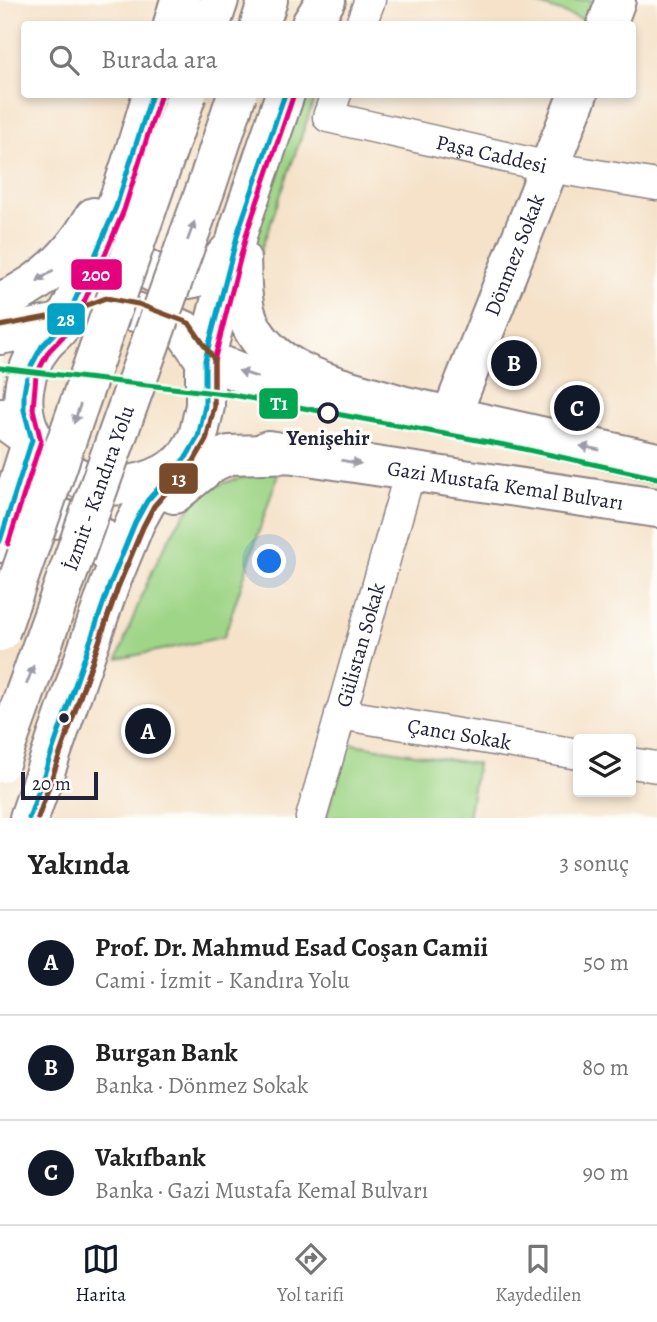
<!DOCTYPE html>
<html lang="tr">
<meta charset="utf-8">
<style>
body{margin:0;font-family:Alegreya,serif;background:#f6f6f6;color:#222}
.controls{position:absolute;right:21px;bottom:21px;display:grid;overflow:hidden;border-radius:7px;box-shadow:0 4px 10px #0003}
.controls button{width:63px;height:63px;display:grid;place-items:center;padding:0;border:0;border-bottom:2px solid #e0e0e0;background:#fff;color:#222;font:35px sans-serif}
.scale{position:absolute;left:21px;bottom:18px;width:77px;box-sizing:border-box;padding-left:7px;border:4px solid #22223b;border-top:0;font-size:19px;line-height:24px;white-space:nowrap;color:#22223b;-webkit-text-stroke:5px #fdfcf7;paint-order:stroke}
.you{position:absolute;left:270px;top:562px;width:24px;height:24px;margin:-18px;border:5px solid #fff;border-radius:50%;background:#1a73e8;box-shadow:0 0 0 10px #1a73e833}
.badge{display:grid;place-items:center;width:46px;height:46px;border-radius:50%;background:#111827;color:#fff;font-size:23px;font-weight:700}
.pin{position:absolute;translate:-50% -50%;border:4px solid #fff;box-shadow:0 2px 7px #0006}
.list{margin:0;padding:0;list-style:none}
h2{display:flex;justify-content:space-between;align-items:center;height:91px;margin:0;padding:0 28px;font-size:30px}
h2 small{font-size:23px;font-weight:400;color:#767676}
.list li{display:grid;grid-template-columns:46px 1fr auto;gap:21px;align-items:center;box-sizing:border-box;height:105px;padding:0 28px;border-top:2px solid #e0e0e0}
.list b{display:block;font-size:26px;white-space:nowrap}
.list p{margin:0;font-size:23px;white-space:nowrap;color:#767676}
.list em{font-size:23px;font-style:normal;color:#767676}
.icon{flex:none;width:38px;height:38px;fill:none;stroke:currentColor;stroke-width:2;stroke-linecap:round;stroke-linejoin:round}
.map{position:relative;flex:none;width:657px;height:818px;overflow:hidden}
.search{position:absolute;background:#fff;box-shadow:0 4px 10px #0003;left:21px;right:21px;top:21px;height:77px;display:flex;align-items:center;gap:18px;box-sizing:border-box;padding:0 24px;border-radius:7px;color:#767676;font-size:26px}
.sheet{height:406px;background:#fff}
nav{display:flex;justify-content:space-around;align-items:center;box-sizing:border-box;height:98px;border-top:2px solid #e0e0e0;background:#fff;font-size:19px;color:#767676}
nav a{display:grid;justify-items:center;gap:4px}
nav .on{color:#111827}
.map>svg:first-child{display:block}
</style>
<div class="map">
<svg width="657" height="818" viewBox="0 0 657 818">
<rect width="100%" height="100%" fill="#fdfcf7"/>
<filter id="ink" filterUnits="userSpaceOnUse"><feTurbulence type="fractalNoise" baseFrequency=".0143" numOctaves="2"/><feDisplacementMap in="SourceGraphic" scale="14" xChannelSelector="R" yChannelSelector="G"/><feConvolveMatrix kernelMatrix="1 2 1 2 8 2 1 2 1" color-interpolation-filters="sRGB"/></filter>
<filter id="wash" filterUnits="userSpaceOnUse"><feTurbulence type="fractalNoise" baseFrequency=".00686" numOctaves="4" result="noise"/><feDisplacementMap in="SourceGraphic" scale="28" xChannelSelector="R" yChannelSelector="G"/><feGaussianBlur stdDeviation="1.57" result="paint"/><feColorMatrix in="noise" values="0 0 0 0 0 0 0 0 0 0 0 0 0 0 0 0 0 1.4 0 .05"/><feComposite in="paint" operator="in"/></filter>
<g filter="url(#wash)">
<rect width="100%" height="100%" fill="#f5e2c9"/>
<g fill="#9fd587" stroke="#607c61" stroke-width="2">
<path d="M526 0H592L584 20Z"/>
<path d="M299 95H316L255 267 253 243Z"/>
<path d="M279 471 224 637 118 659C134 614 169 513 211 489 231 478 256 475 279 471Z"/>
<path d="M347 743 477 764 468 818H326Z"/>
</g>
</g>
<g filter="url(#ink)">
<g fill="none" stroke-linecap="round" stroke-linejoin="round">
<g stroke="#8c8282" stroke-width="33">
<g id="street">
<path d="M361 24 370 0"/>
<path id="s1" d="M336 94 328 117 549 167 657 185"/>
<path id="s2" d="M340 714 578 754"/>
<path d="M631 763 657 767"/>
<path id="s3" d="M311 818 410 472"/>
</g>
</g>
<g stroke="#8c8282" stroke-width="42">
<g id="secondary">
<path d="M607 24 616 0"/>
<path id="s4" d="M451 416 578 94"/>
</g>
</g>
<g stroke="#8c8282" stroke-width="42">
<g id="primary">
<path d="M0 335 65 322"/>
<path d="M205 360 258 378 401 405 657 462"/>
<path d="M0 417 32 440"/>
<path id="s5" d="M268 450 657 508"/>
</g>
</g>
<g stroke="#8c8282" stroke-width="42">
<g id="highway">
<path d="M173 24 180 0"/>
<path d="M211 24 219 0"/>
<path d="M260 24 268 0"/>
<path d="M311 24 326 0"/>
<path d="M152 94C141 132 130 170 116 206 102 244 84 282 66 318 61 330 49 336 42 346 32 358 26 375 24 390 19 429 43 463 79 478 110 491 147 487 175 467"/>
<path d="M118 226C121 260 161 286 194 278 213 274 223 258 235 245"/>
<path d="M241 259C242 277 241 296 246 313 265 376 346 387 401 405"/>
<path d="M0 302C41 285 72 256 94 217"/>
<path d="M81 316 105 307 136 312 184 330 205 360"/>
<path d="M174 494 213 462 229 455 302 453"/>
<path d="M0 541 32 440"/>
<path d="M0 543C9 536 18 529 27 524 47 514 83 518 99 536 102 539 104 546 106 551"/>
<path d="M29 818 110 584 135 523 147 501 187 456 198 437 205 406V360L239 229 285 94"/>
</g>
</g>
<use href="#street" stroke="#fff" stroke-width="30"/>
<use href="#secondary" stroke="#fff" stroke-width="38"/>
<use href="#primary" stroke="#fff" stroke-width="38"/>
<use href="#highway" stroke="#fff" stroke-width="38"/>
<g stroke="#8c8282" stroke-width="42" stroke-linecap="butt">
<g id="highway-bridge">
<path d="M0 632 187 94"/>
<path id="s6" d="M0 763 206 188 237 94"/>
</g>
</g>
<use href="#highway-bridge" stroke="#fff" stroke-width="38"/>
<g stroke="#fdfcf7" stroke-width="10">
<g id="bus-1">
<path d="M0 541 32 440 24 410V392L28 372 42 346 65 322 91 265 116 207 152 94"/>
<path d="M29 818 110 584 135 523 147 501 187 456 198 437 205 406V360L239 229 285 94"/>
</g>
</g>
<g stroke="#fdfcf7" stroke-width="10">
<g id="bus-2">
<path d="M8 544 41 441 33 409 36 375 49 351 73 326 99 269 124 210 160 97"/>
<path d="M38 818 118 587 143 527 154 506 194 461 206 440 214 407V361L247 232 293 97"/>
</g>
</g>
<g stroke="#fdfcf7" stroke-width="10">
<path id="bus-3" d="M0 326 63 314 106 298 138 304 189 323 214 359V407L206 440 194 461 154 506 143 527 118 587 38 818"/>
</g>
<use href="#bus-1" stroke="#02a2c7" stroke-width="5"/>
<use href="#bus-2" stroke="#e5007d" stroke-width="5"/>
<use href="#bus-3" stroke="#7a4b2a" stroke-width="5"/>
<g stroke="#fdfcf7" stroke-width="10">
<path id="tram-1" d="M0 368 233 395 510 446 657 478"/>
</g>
<use href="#tram-1" stroke="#00a651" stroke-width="5"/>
</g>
<defs><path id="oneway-solid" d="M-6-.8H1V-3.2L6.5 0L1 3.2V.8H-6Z" transform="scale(1.75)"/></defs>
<g fill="#9c9ca7">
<use href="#oneway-solid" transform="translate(191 231) rotate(-70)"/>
<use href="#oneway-solid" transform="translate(45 276) rotate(145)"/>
<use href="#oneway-solid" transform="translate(248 374) rotate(-161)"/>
<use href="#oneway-solid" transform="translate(77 414) rotate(109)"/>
<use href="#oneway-solid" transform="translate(590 448) rotate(-168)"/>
<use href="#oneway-solid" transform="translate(351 462) rotate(10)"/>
<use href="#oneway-solid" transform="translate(30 675) rotate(-70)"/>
</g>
</g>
<circle fill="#fdfcf7" stroke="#22223b" stroke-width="3.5" cx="328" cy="413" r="9"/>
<circle fill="#22223b" stroke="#fdfcf7" stroke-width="2.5" cx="64" cy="718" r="6"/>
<g text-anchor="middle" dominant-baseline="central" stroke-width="7" stroke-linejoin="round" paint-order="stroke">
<g font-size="21" fill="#22223b" stroke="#fdfcf7">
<text stroke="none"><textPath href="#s1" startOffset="192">Paşa Caddesi</textPath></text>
<text stroke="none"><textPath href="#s4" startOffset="173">Dönmez Sokak</textPath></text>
<text stroke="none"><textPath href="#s5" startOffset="240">Gazi Mustafa Kemal Bulvarı</textPath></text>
<text stroke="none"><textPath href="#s6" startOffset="292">İzmit - Kandıra Yolu</textPath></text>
<text stroke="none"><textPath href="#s3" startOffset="180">Gülistan Sokak</textPath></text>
<text stroke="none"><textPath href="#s2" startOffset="121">Çancı Sokak</textPath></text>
</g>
<g font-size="21" font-weight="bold" fill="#22223b" stroke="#fdfcf7">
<text x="328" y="438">Yenişehir</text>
</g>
</g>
<g stroke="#fdfcf7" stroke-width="2.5">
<rect x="70" y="258" width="53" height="33" rx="7" fill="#e5007d"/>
<rect x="46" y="302" width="40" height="34" rx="7" fill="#02a2c7"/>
<rect x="258" y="387" width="41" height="33" rx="7" fill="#00a651"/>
<rect x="158" y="462" width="41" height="33" rx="7" fill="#7a4b2a"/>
</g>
<g font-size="19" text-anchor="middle" font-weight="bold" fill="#fff">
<text x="96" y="281">200</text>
<text x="66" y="326">28</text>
<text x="279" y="410">T1</text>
<text x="179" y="485">13</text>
</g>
</svg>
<div class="controls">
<button><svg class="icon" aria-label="layers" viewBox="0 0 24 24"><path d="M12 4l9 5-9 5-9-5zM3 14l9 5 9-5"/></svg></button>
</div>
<div class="scale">20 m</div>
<div class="you"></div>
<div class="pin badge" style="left:148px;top:731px">A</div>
<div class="pin badge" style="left:514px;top:363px">B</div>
<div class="pin badge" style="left:577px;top:408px">C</div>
<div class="search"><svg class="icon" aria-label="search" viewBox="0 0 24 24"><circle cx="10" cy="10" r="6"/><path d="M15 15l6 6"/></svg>Burada ara</div>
</div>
<section class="sheet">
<h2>Yakında<small>3 sonuç</small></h2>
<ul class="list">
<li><span class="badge">A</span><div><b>Prof. Dr. Mahmud Esad Coşan Camii</b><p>Cami · İzmit - Kandıra Yolu</p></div><em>50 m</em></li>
<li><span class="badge">B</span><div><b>Burgan Bank</b><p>Banka · Dönmez Sokak</p></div><em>80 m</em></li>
<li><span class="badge">C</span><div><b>Vakıfbank</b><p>Banka · Gazi Mustafa Kemal Bulvarı</p></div><em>90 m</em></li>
</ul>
</section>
<nav>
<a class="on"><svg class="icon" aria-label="map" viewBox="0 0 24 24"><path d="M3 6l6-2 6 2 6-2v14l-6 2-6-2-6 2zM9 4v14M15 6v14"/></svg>Harita</a>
<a><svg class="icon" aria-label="directions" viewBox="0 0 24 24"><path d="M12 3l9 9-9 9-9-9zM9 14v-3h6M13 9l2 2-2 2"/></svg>Yol tarifi</a>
<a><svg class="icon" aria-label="saved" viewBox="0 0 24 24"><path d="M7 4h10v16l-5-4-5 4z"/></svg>Kaydedilen</a>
</nav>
